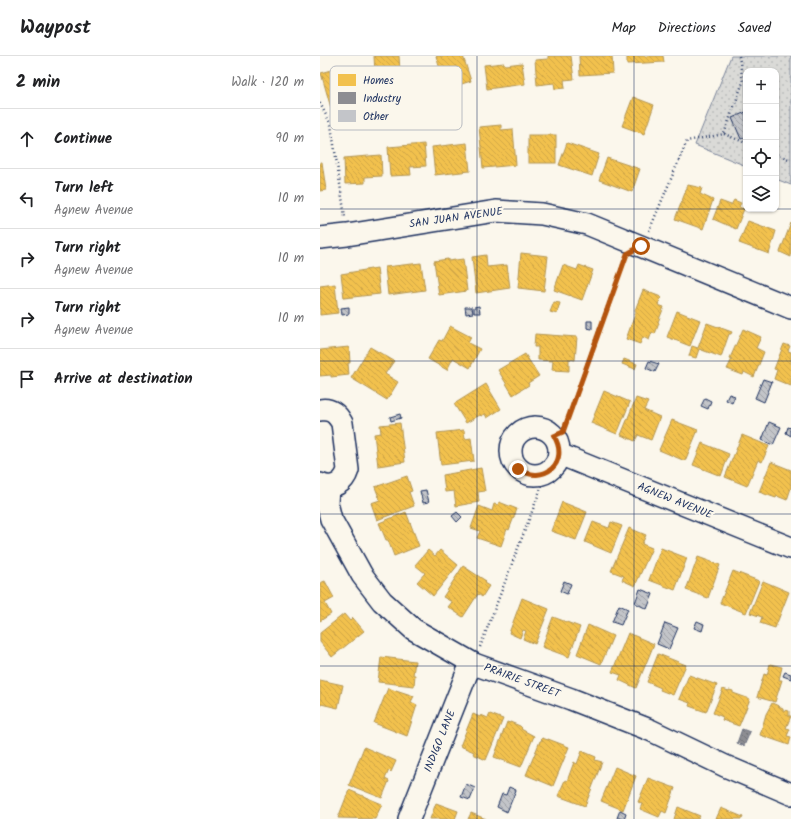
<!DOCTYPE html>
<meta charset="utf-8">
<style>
body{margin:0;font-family:Kalam,sans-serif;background:#f2f2f2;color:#202124}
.controls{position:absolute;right:12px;top:12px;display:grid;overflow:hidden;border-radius:8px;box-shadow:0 1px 3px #0004}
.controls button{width:36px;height:36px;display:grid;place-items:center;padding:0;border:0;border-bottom:1px solid #e0e0e0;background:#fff;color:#202124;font:20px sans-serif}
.stop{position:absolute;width:12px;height:12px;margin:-9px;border:3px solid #b45309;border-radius:50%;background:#fff}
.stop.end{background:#b45309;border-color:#fff;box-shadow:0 1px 4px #0008}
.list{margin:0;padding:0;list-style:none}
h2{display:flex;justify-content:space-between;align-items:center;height:52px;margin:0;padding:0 16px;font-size:17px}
h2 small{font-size:13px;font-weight:400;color:#757577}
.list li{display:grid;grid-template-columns:26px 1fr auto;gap:12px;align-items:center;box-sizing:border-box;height:60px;padding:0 16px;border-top:1px solid #e0e0e0}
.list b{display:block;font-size:15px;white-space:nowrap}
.list p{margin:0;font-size:13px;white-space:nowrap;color:#757577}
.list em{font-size:13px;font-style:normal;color:#757577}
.icon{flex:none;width:22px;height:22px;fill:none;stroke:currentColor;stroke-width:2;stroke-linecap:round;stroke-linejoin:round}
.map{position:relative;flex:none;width:471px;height:763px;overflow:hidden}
header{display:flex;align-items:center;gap:24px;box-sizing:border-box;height:56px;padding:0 20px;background:#fff;border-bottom:1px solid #e0e0e0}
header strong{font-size:19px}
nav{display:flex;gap:22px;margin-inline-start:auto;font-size:14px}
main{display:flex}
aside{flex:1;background:#fff}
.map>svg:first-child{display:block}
</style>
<header>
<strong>Waypost</strong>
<nav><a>Map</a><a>Directions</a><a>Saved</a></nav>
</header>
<main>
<aside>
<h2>2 min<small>Walk · 120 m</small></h2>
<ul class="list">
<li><svg class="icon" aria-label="ahead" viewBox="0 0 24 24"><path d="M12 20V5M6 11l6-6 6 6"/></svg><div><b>Continue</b></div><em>90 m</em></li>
<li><svg class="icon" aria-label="left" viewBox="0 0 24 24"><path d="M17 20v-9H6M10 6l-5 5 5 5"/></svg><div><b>Turn left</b><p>Agnew Avenue</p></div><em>10 m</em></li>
<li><svg class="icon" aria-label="right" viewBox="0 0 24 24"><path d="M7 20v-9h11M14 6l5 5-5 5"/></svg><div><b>Turn right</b><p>Agnew Avenue</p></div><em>10 m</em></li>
<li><svg class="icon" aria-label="right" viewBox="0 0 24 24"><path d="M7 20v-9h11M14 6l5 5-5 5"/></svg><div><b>Turn right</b><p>Agnew Avenue</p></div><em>10 m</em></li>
<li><svg class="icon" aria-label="arrive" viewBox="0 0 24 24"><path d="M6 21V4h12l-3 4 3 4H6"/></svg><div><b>Arrive at destination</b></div></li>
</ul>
</aside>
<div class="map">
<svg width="471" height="763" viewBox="0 0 471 763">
<defs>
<pattern id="park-dots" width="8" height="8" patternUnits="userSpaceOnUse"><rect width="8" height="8" fill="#dadad7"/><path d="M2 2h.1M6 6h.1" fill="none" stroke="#babbbb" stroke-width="1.8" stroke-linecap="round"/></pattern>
<pattern id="homes-back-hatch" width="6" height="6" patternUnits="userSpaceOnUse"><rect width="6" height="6" fill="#f2c14e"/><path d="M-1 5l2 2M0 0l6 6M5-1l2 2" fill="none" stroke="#cfa646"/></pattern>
<pattern id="industry-back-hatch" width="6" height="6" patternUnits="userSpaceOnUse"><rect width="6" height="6" fill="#8d8d92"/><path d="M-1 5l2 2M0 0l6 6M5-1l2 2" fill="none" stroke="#72747a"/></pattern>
<pattern id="building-back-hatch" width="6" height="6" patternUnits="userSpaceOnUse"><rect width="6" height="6" fill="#c3c5c9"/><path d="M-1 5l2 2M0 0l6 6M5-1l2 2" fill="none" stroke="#9ea0a6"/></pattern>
</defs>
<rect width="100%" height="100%" fill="#fbf7ec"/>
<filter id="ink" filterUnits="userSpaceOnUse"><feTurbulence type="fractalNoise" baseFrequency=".025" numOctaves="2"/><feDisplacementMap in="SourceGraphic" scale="8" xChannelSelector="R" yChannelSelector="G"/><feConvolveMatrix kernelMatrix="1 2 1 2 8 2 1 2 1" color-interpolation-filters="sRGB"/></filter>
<g filter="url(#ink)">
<path fill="url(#park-dots)" stroke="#7a849a" d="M411 0H471V129L456 123V15H426V110L375 89Z"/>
<g fill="url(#homes-back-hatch)" stroke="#b29553">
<path d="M54 0H79L80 15 55 17Z"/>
<path d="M116 0H143L151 25 126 33Z"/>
<path d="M228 0H251L254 23 244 24 245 32 235 33 234 27 217 29 215 4 228 3Z"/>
<path d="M259 0H292L293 17 260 19Z"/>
<path d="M307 0H343L344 6 307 8Z"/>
<path d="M184 7 185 9 202 7 205 28 167 33 164 9Z"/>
<path d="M24 13 25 17H28L31 27 44 23 50 41 11 52 1 17 12 14 13 16Z"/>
<path d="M313 41 334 49 324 78 302 70Z"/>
<path d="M181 69V74L193 73 196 109 163 112 159 71Z"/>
<rect x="208" y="79" width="28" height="28"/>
<path d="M147 87 150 115 115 119 112 91Z"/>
<path d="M247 87 279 98 272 120 239 109Z"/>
<path d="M104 88 106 110 90 111 91 119 70 120 68 91Z"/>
<path d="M61 99 62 120 45 121V127L25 128 24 102Z"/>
<path d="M287 102 320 113 312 136 279 124Z"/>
<path d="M0 106H2L6 134 0 135Z"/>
<path d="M368 129 382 132 380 138 393 144 383 173 355 163Z"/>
<path d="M414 144 421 147 419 151 424 153 416 173 393 163 400 145 411 149Z"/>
<path d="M428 165 456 175 449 198 419 187Z"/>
<path d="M471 167V201L460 196Z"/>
<path d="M201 197 228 200 224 235 198 232Z"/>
<path d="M166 199 167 211 187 209 190 232 156 237 152 201Z"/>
<path d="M128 203V205L143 203 147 235 119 239 114 205Z"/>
<path d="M101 207 105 234 68 239 65 211Z"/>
<path d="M243 209 257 214 259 209 273 214 262 244 234 234Z"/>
<path d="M57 212 60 238 24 242 21 218Z"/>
<path d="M15 228 18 257 0 259V230Z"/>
<path d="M323 234 341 241 338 249 344 251 338 266 339 267 335 278 332 276 329 284 323 281 320 288 306 283 316 256 315 254Z"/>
<path d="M234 246 240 247 237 258 230 256Z"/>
<path d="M357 255 380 264 370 290 347 281Z"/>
<path d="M387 267 412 276 411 278H409L401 301 379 293 376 302 369 300 372 290 378 292Z"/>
<path d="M130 270 151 281 148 287 160 293 150 312 133 302 127 314 108 303 119 284 122 285Z"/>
<path d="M423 273 441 281 436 292 444 296 434 321 424 316 423 319 407 313 412 303 410 302Z"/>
<path d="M215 278 257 281 255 304 249 303V315L232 314 233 305 218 304V291H214Z"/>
<path d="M464 288 470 290 468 295 471 296V330L454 323 457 314 454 313Z"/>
<path d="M29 291 30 307H28L29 319 11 321V319L0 320V294Z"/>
<path d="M50 291 74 305 65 318 78 326 67 344 31 322Z"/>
<path d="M205 298 219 320 208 327 209 329 193 339 178 314Z"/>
<path d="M304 303 317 308 315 313 302 308Z"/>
<path d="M166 328 181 353 167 362 165 358 161 360 160 359 146 367 134 348Z"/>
<path d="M284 335 310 346 297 378 271 367Z"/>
<path d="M316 342 328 346 324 354 340 361 331 384 318 379 315 385 301 379Z"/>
<path d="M352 364 378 374 365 405 339 394Z"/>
<path d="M80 367 85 406 58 410 54 378 61 377 60 369Z"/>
<path d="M144 374 145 383 151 382 154 405 121 409 117 377Z"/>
<path d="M422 379 449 390 442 406 438 404 427 430 405 421Z"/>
<path d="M382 387 409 398 401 420 373 409Z"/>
<path d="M451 406 471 414V432L467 444 457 440 456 442 439 436Z"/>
<path d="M161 412 165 435 158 436 159 446 136 450 134 435 125 436 123 419Z"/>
<path d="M87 420 92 435 89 436 94 450 57 464 51 447 60 444 55 431Z"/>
<path d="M179 446 197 453 189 474 187 473 181 490 157 482 160 475 151 472 159 450 172 455 174 448 178 449Z"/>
<path d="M242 446 267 456 256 484 231 475Z"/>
<path d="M86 456 99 490 74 500 68 484H66L59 467Z"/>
<path d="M273 466 289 472 291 466 302 470 291 497 265 486Z"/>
<path d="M309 472 326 479 322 488 332 492 315 530 302 524 304 520 291 515Z"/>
<path d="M341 492 367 502 355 534 329 524Z"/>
<path d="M108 494 115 500 120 494 138 509 113 540 97 526 105 517 95 509Z"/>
<path d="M378 501 400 509 388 542 366 534Z"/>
<path d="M143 510 166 525 164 527 169 530 162 541 158 538 143 561 128 551 132 546 123 541Z"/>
<path d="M413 515 439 525 426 557 400 547Z"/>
<path d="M5 525 14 542 5 547 11 558 0 565V527Z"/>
<path d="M443 525 469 536 455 572 440 567 442 561 430 557Z"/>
<path d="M202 542 229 553 215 588 203 583 206 575 203 574 200 582 189 577Z"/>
<path d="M24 558 30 565 33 562 44 575 12 601 0 586V577Z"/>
<path d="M233 561 260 571 249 601 222 591Z"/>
<path d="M268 569 293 580 281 608 257 598Z"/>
<path d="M308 577 334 588 316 632 299 624 301 619 292 616Z"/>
<path d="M338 598 366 609 353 639 340 634 341 632 327 626Z"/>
<path d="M61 601 95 605 93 619H95L94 630 58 626Z"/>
<path d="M450 608 462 611 459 624H462L455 646 437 641 444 618 447 619Z"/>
<path d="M369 619 397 629 386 656 369 650 370 647 359 643Z"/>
<path d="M0 624 23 629 18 652 1 648 0 651Z"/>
<path d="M68 632 76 635V634L94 640 91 646 97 649 87 680 54 667Z"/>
<path d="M403 633 409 635V634L413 635V637L430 643 419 670 402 664 403 661 393 657Z"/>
<path d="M452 647 463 652V654L469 655V660H471L466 672 470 673 467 680 471 681 469 689 440 679 446 658Z"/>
<path d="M153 658 160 661 161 659 168 662 170 658 183 663 166 704 153 698 154 696 140 690Z"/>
<path d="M187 666 190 667V666L200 670 202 672 201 673 214 680 201 711 174 701Z"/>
<path d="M222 682 228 684V683L249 691 233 730 206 719 220 685H221Z"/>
<path d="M44 691 76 705 71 716 69 714 65 723 69 725 62 742 29 729Z"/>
<path d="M262 695 276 701 275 704 282 706 265 750 238 740 245 724 247 725 254 706 257 708Z"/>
<path d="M295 711 316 720 303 754 281 745Z"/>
<path d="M328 722 355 732 346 757 342 755 339 761 320 753 322 748 318 746Z"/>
<path d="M29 734 62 748 55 763 18 762Z"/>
<path d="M116 747 138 755 135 763H110Z"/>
<path d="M358 751 380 760 378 763H354Z"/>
<path d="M401 752 423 761 422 763H394H396Z"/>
<path d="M151 757 166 763H148Z"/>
</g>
<path fill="url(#industry-back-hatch)" stroke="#6b7182" d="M422 673 430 676 424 690 417 687Z"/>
<g fill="url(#building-back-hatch)" stroke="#1b2f5e">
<path d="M426 56V81L421 83 412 62Z"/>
<path d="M159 250 160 257H154V251Z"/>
<path d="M29 251V258L22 259 21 252Z"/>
<path d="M145 251H152L153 257 146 258Z"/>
<path d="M267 265H272V273L267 272Z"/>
<path d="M329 305 339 308 335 316 326 312Z"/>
<path d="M443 323 452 326 444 346 435 342Z"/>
<path d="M409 338 415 340 412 347 406 344Z"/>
<path d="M385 342 391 345 388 353 381 350Z"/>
<path d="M80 358 81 362 71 365 70 361Z"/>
<path d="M449 366 461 371 453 389 442 384Z"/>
<path d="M468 371 471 372V380L466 377Z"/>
<path d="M106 434 109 446 103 447 100 435Z"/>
<path d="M137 456 142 461 137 466 132 460Z"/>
<path d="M244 525 251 528 247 538 240 535Z"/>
<path d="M320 533 333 538 327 553 315 547Z"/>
<path d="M299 549 308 553 301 569 292 566Z"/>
<path d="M377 565 384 568 382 575 374 572Z"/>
<path d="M345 567 358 572 349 593 337 588Z"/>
<path d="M465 616 471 618V623L463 620Z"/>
<path d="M146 728 155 732 150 744 141 741Z"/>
<path d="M189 731 196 734 187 756 177 751 182 738 186 739Z"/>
<path d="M300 754 306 757 304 763 297 762Z"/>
</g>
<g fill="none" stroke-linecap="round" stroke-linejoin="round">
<g stroke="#1b2f5e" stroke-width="24">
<g id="minor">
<path d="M0 182 27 179 176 155 222 158 267 168 471 252"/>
<path d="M0 354C11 352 17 358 22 367L28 414C24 427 13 434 0 428"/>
<circle cx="215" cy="395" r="24"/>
<path d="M239 398 471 492"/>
<path d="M8 431 7 447 11 463 42 519 62 545 93 573 154 608 251 643 330 674 405 710 471 738"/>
<path d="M89 763 147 617 154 608"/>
</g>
</g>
<g stroke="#1b2f5e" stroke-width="2.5" stroke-dasharray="1 3" stroke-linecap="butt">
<path d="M0 47 11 69 25 161"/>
<path d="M404 78 426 87"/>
<path d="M456 98 471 104"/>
<path d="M329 175 367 85 404 78 423 26 419 0"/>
<path d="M236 379 243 376 305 202"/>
<path d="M160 591 223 427 221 419"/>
</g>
<use href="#minor" stroke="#fbf7ec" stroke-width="21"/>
</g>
</g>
<g fill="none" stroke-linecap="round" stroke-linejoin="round" filter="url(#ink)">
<path stroke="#b45309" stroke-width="5" d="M198 413C224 429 250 407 234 380L243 376 307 198 321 190"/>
</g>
<path fill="none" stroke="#1b2f5e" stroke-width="1" stroke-opacity="0.55" d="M157 0V763M314 0V763M0 153H426M456 153H471M0 305H471M0 458H471M0 610H471"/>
<g text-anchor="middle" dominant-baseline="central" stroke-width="4" stroke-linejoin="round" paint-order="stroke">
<g font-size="11" fill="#1b2f5e" stroke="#fbf7ec">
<text transform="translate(136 162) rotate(-8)">SAN JUAN AVENUE</text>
<text transform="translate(355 445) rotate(22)">AGNEW AVENUE</text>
<text transform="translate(202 625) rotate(20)">PRAIRIE STREET</text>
<text transform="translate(120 685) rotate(-68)">INDIGO LANE</text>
</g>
</g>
<rect x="10" y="10" width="132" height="64" rx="6" fill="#fbf7ec" stroke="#b8bbc1" stroke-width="1"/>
<rect x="18" y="18" width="18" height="12" fill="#f2c14e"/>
<rect x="18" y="36" width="18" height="12" fill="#8d8d92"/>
<rect x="18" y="54" width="18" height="12" fill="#c3c5c9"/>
<g font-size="11" fill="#1b2f5e">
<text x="43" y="28">Homes</text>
<text x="43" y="46">Industry</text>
<text x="43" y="64">Other</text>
</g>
</svg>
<div class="controls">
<button>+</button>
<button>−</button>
<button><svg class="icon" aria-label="locate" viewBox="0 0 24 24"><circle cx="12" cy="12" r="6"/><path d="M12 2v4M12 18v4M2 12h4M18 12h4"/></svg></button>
<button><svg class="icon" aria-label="layers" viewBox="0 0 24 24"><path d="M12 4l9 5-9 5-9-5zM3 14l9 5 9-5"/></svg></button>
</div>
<div class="stop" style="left:321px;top:190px"></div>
<div class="stop end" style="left:198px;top:413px"></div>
</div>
</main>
